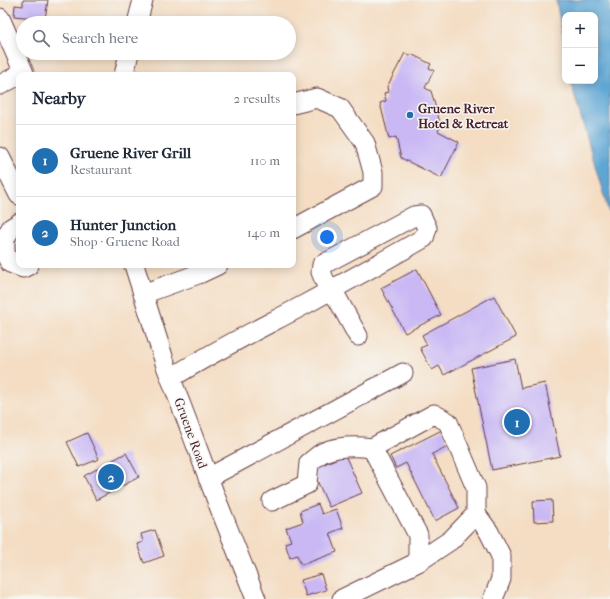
<!DOCTYPE html>
<meta charset="utf-8">
<style>
body{margin:0;font-family:"IM FELL French Canon",serif;background:#f6f6f7;color:#1f2937}
.controls{position:absolute;right:12px;top:12px;display:grid;overflow:hidden;border-radius:8px;box-shadow:0 2px 10px #0003}
.controls button{width:36px;height:36px;display:grid;place-items:center;padding:0;border:0;border-bottom:1px solid #e0e1e3;background:#fff;color:#1f2937;font:20px sans-serif}
.you{position:absolute;left:327px;top:237px;width:14px;height:14px;margin:-10px;border:3px solid #fff;border-radius:50%;background:#1a73e8;box-shadow:0 0 0 6px #1a73e833}
.badge{display:grid;place-items:center;width:26px;height:26px;border-radius:50%;background:#1f6fb2;color:#fff;font-size:13px;font-weight:700}
.pin{position:absolute;translate:-50% -50%;border:2px solid #fff;box-shadow:0 1px 4px #0006}
.list{margin:0;padding:0;list-style:none}
h2{display:flex;justify-content:space-between;align-items:center;height:52px;margin:0;padding:0 16px;font-size:17px}
h2 small{font-size:13px;font-weight:400;color:#747a83}
.list li{display:grid;grid-template-columns:26px 1fr auto;gap:12px;align-items:center;box-sizing:border-box;height:72px;padding:0 16px;border-top:1px solid #e0e1e3}
.list b{display:block;font-size:15px;white-space:nowrap}
.list p{margin:0;font-size:13px;white-space:nowrap;color:#747a83}
.list em{font-size:13px;font-style:normal;color:#747a83}
.icon{flex:none;width:22px;height:22px;fill:none;stroke:currentColor;stroke-width:2;stroke-linecap:round;stroke-linejoin:round}
.map{position:relative;flex:none;width:610px;height:599px;overflow:hidden}
.search{position:absolute;background:#fff;box-shadow:0 2px 10px #0003;left:16px;top:16px;width:280px;height:44px;display:flex;align-items:center;gap:10px;box-sizing:border-box;padding:0 14px;border-radius:22px;color:#747a83;font-size:15px}
.panel{position:absolute;background:#fff;box-shadow:0 2px 10px #0003;left:16px;top:72px;width:280px;height:196px;border-radius:8px}
.map>svg:first-child{display:block}
</style>
<div class="map">
<svg width="610" height="599" viewBox="0 0 610 599">
<rect width="100%" height="100%" fill="#f6f6f2"/>
<filter id="ink" filterUnits="userSpaceOnUse"><feTurbulence type="fractalNoise" baseFrequency=".025" numOctaves="2"/><feDisplacementMap in="SourceGraphic" scale="8" xChannelSelector="R" yChannelSelector="G"/><feConvolveMatrix kernelMatrix="1 2 1 2 8 2 1 2 1" color-interpolation-filters="sRGB"/></filter>
<filter id="wash" filterUnits="userSpaceOnUse"><feTurbulence type="fractalNoise" baseFrequency=".012" numOctaves="4" result="noise"/><feDisplacementMap in="SourceGraphic" scale="16" xChannelSelector="R" yChannelSelector="G"/><feGaussianBlur stdDeviation="0.9" result="paint"/><feColorMatrix in="noise" values="0 0 0 0 0 0 0 0 0 0 0 0 0 0 0 0 0 1.4 0 .05"/><feComposite in="paint" operator="in"/></filter>
<g filter="url(#wash)">
<rect width="100%" height="100%" fill="#f4ddc3"/>
<path fill="#5da6d4" stroke="#546280" d="M556 0H610V217L574 93 571 81H595V15H565V48Z"/>
<g id="blocks">
<g fill="#c9b8f4">
<path d="M23 0H48L45 19 14 16 15 5 23 6Z"/>
<path d="M405 53 410 56 411 54 431 64 429 68 434 70 425 88 431 91 441 126 438 131 459 142 441 178 401 158 396 137 389 139 380 103 386 101 384 93 388 92 387 87Z"/>
<path d="M417 269 441 315 405 333 381 288Z"/>
<path d="M494 296 516 337 444 375 439 366 432 370 420 348 427 345 422 335Z"/>
<path d="M515 359 521 388 545 383 560 456 492 470 471 368Z"/>
<path d="M442 430 450 445 432 454 459 508 435 521 406 463 396 468 390 456Z"/>
<path d="M87 433 99 459 79 467 67 442Z"/>
<path d="M126 453 139 477 96 500 84 476Z"/>
<path d="M345 455 362 493 329 507 312 469Z"/>
<path d="M552 500 553 521 534 522 533 501Z"/>
<path d="M318 504 322 514 336 509 343 528 330 533 337 552 301 565 297 555 290 558 285 543 291 541 286 528 303 522 300 511Z"/>
<path d="M155 530 164 556 144 563 137 544 143 542 141 534Z"/>
<path d="M321 574 326 590 306 596 301 580Z"/>
</g>
</g>
</g>
<g filter="url(#ink)">
<use href="#blocks" fill-opacity="0" stroke="#643c42" stroke-width="1"/>
<g fill="none" stroke-linecap="round" stroke-linejoin="round">
<g stroke="#643c42" stroke-width="21">
<g id="minor">
<path d="M0 18 24 73 19 75"/>
<path d="M137 23 143 0"/>
<path d="M124 75 129 53"/>
<path d="M0 85 19 75"/>
<path d="M293 104 317 98 340 108 365 143 373 172V186L293 229"/>
<path d="M0 157 19 195"/>
<path d="M19 223 11 228 5 239V253L10 263 23 268 29 265"/>
<path d="M134 265 166 366 189 426 217 501 256 599"/>
<path d="M143 294 201 273 218 265"/>
<path d="M171 378C214 351 259 329 304 305 344 283 384 261 424 238L427 228 421 215 414 216 322 265 321 272 329 291 337 298 358 336"/>
<path d="M208 478 403 373"/>
<path d="M272 501 307 484 309 463C313 460 319 454 324 452 339 446 356 446 372 448"/>
<path d="M476 514 489 532 501 556V579L493 599"/>
<path d="M342 599 418 562 451 540 476 514V488L448 422 434 414 372 448 418 535V562"/>
</g>
</g>
<use href="#minor" stroke="#fff" stroke-width="19"/>
</g>
</g>
<circle fill="#1f6fb2" stroke="#f6f6f2" stroke-width="1.5" cx="410" cy="115" r="4"/>
<g text-anchor="middle" dominant-baseline="central" stroke-width="3" stroke-linejoin="round" paint-order="stroke">
<g font-size="13" font-weight="bold" fill="#4a1f2b" stroke="#f6f6f2" text-anchor="start">
<text x="418" y="108">Gruene River<tspan x="418" dy="15">Hotel &amp; Retreat</tspan></text>
</g>
<g font-size="13" fill="#4a1f2b" stroke="#f6f6f2">
<text transform="translate(191 433) rotate(70)">Gruene Road</text>
</g>
</g>
</svg>
<div class="controls">
<button>+</button>
<button>−</button>
</div>
<div class="you"></div>
<div class="pin badge" style="left:517px;top:422px">1</div>
<div class="pin badge" style="left:111px;top:477px">2</div>
<div class="search"><svg class="icon" aria-label="search" viewBox="0 0 24 24"><circle cx="10" cy="10" r="6"/><path d="M15 15l6 6"/></svg>Search here</div>
<section class="panel">
<h2>Nearby<small>2 results</small></h2>
<ul class="list">
<li><span class="badge">1</span><div><b>Gruene River Grill</b><p>Restaurant</p></div><em>110 m</em></li>
<li><span class="badge">2</span><div><b>Hunter Junction</b><p>Shop · Gruene Road</p></div><em>140 m</em></li>
</ul>
</section>
</div>
